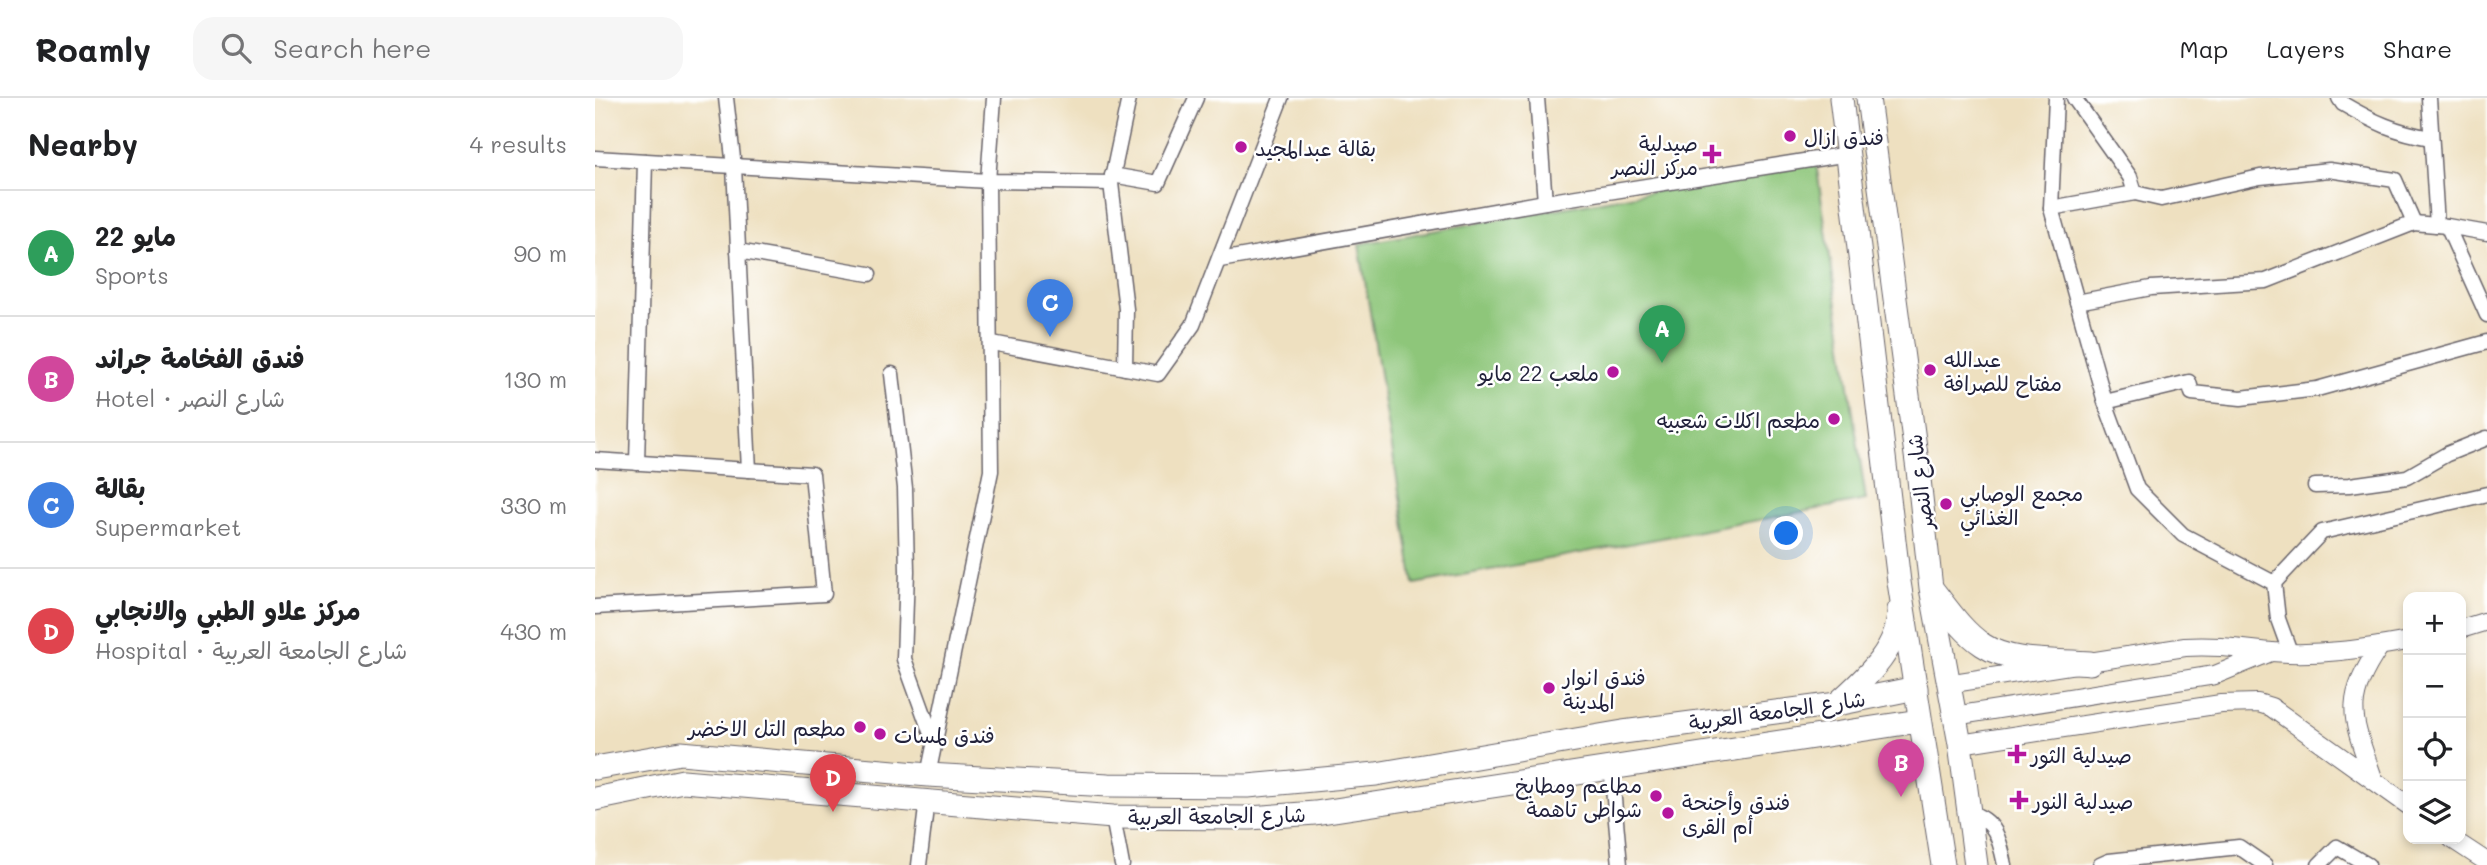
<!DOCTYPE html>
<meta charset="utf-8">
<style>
body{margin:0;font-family:Mali,"Playpen Sans Arabic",sans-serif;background:#f6f6f6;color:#202124}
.controls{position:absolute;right:21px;bottom:21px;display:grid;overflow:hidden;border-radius:14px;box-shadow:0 4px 10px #0003}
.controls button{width:63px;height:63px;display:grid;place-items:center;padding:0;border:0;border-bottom:2px solid #e0e0e0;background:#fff;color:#202124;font:35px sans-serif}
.you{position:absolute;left:1192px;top:436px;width:24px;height:24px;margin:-18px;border:5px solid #fff;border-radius:50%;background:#1a73e8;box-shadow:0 0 0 10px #1a73e833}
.badge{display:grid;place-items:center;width:46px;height:46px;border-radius:50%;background:#1a73e8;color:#fff;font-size:23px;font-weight:700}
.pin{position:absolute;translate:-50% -58px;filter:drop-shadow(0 2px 4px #0008)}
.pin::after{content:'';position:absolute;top:37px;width:24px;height:21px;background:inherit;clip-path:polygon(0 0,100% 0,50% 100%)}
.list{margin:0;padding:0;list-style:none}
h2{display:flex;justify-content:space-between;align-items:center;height:91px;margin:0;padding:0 28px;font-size:30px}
h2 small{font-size:23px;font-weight:400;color:#757577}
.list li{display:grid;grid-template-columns:46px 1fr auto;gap:21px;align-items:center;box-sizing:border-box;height:126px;padding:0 28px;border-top:2px solid #e0e0e0}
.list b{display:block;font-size:26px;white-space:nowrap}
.list p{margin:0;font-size:23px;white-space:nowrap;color:#757577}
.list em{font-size:23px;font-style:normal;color:#757577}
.icon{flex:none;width:38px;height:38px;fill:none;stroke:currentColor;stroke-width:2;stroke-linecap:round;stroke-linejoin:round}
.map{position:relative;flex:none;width:1892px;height:767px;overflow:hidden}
header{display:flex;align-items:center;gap:42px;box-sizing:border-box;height:98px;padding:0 35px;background:#fff;border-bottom:2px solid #e0e0e0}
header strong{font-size:33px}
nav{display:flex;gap:38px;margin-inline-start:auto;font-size:24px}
.search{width:490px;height:63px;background:#f6f6f6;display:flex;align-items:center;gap:18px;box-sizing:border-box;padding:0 24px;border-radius:21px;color:#757577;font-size:26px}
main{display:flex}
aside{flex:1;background:#fff}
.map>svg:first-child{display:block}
</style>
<header>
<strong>Roamly</strong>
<div class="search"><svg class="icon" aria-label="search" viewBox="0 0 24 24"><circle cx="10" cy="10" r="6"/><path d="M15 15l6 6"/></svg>Search here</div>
<nav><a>Map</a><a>Layers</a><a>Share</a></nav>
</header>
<main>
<aside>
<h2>Nearby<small>4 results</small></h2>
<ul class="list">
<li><span class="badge" style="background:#2e9e5b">A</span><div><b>22 مايو</b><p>Sports</p></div><em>90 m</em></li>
<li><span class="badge" style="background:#d1479c">B</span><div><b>فندق الفخامة جراند</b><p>Hotel · شارع النصر</p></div><em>130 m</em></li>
<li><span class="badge" style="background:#3f7fe0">C</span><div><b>بقالة</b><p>Supermarket</p></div><em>330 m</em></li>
<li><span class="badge" style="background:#e0444e">D</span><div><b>مركز علاو الطبي والانجابي</b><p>Hospital · شارع الجامعة العربية</p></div><em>430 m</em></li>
</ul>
</aside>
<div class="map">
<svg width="1892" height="767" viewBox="0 0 1892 767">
<rect width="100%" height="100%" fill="#fff"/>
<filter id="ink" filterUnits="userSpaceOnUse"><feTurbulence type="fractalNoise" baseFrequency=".0143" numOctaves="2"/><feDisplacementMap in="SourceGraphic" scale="14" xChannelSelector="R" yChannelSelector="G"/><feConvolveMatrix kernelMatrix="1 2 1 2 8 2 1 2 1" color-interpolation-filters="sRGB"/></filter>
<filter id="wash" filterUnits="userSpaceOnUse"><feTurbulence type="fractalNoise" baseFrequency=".00686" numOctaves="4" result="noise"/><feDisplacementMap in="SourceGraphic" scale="28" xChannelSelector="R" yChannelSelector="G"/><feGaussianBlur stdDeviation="1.57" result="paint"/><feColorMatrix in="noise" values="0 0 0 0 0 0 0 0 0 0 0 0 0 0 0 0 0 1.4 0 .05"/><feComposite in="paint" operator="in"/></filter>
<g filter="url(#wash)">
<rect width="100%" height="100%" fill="#eee0c0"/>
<path fill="#8ec67a" stroke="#58745a" stroke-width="2" d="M1221 65 1271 402 819 486 764 146Z"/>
</g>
<g filter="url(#ink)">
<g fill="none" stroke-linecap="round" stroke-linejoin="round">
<g stroke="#69646a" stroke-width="17">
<g id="minor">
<path d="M131 0 139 69 154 372"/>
<path d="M942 0 950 104"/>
<path d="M1461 0 1456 110 1510 304 1542 391 1588 437 1679 485 1683 521 1695 554"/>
<path d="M1479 0 1535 79 1540 95"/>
<path d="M1744 0 1748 6C1779 24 1800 34 1836 40"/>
<path d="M1834 0 1842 127"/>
<path d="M0 60 393 83 516 85"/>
<path d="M517 77 563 85 601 0"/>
<path d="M1456 110 1540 95 1566 101 1665 79 1734 72 1800 82 1819 125"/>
<path d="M1892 135 1852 128 1892 217"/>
<path d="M143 153 274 176"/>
<path d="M625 162 950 104 1253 56"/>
<path d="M1482 204 1556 190 1671 183 1819 125 1852 128"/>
<path d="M397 245 563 276 598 227 686 0"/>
<path d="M530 270 531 211 516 85 534 0"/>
<path d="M297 276 310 390 312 473 309 561 339 644"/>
<path d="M1510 304 1594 284 1597 295 1646 300 1722 291 1892 244"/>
<path d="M0 362 217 376 229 496 0 509"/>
<path d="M42 365 50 63"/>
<path d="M1720 388 1755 387 1812 379 1852 356 1892 340"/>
<path d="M1679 485 1727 434 1892 396"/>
<path d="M1016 668 1025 767"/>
<path d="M333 677 396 373 393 83 399 0"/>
<path d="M1374 715C1401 721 1405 743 1410 767"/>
<path d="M518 719 527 767"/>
<path d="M324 767 332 702"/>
<path d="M1505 767 1514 763 1644 749 1670 767"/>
<path d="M1724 767 1742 749 1773 767"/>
</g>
</g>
<g stroke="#69646a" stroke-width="20">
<g id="tertiary">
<path d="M1866 531 1892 523"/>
<path d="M1352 586 1590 549C1620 547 1647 551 1677 554 1722 558 1769 551 1813 543"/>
<path d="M1359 618 1620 577 1676 554"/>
<path d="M1365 646 1626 606 1663 605 1676 609 1813 707"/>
<path d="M1778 680C1757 619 1747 605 1785 548"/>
<path d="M1857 741 1892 764"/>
</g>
</g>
<g stroke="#69646a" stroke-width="25">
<g id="primary">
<path d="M1246 0 1304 484 1348 767"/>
<path d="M1273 0 1323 372 1336 490 1365 646 1381 767"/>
<path d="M1337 491C1352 510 1367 533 1388 547 1416 566 1463 562 1495 565"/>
<path d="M1242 606C1269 581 1304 552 1304 512"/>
<path d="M0 670 86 655 333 677 514 687 653 688 781 676 1028 634 1242 606 1321 590"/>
<path d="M0 701 88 683 518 719 655 720 720 715 1324 623"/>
</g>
</g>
<use href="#minor" stroke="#fff" stroke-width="14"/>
<use href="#tertiary" stroke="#fff" stroke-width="18"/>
<use href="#primary" stroke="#fff" stroke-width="23"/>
</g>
</g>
<g fill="#b5179e" stroke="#fff" stroke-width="2.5">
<circle cx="1195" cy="38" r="7"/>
<circle cx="646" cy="49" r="7"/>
<path d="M1113.5 45.5h7v7h7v7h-7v7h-7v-7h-7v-7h7z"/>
<circle cx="1335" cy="272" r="7"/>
<circle cx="1018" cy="274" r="7"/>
<circle cx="1239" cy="321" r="7"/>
<circle cx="1351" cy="406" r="7"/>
<circle cx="954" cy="590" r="7"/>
<circle cx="265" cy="629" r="7"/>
<circle cx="285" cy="636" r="7"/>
<path d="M1418.5 645.5h7v7h7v7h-7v7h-7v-7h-7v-7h7z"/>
<circle cx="1061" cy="698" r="7"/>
<path d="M1420.5 691.5h7v7h7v7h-7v7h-7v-7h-7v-7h7z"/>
<circle cx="1073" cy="715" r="7"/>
</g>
<g text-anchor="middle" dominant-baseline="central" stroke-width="5" stroke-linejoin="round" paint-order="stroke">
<g font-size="21" fill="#22223b" stroke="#fff" text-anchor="start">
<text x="1209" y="38">فندق ازال</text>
<text x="1103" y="44" text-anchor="end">صيدلية<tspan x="1103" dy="24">مركز النصر</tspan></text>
<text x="660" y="49">بقالة عبدالمجيد</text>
<text x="1349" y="260">عبدالله<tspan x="1349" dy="24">مفتاح للصرافة</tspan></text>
<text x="1004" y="274" text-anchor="end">ملعب 22 مايو</text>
<text x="1225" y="321" text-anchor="end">مطعم اكلات شعبيه</text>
<text x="1365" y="394">مجمع الوصابي<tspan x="1365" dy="24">الغذائي</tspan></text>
<text x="968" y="578">فندق انوار<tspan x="968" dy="24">المدينة</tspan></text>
<text x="251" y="629" text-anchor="end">مطعم التل الاخضر</text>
<text x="299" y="636">فندق لمسات</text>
<text x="1436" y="656">صيدلية الثور</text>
<text x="1047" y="686" text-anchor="end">مطاعم ومطابخ<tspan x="1047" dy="24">شواطى تاهمة</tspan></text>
<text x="1438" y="702">صيدلية النور</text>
<text x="1087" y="703">فندق وأجنحة<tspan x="1087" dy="24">أم القرى</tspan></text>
</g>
<g font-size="21" fill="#22223b" stroke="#fff">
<text transform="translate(1324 384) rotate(-97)">شارع النصر</text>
<text transform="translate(1182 612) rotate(-8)">شارع الجامعة العربية</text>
<text transform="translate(622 717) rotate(-1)">شارع الجامعة العربية</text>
</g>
</g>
</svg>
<div class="controls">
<button>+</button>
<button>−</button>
<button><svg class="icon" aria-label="locate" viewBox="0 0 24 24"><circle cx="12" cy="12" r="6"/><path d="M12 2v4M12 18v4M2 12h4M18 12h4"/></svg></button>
<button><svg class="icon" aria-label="layers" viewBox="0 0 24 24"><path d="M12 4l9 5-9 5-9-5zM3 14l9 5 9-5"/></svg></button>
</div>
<div class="you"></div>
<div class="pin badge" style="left:1067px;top:265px;background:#2e9e5b">A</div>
<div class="pin badge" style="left:1306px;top:699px;background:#d1479c">B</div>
<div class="pin badge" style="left:455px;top:239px;background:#3f7fe0">C</div>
<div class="pin badge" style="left:238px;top:714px;background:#e0444e">D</div>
</div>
</main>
